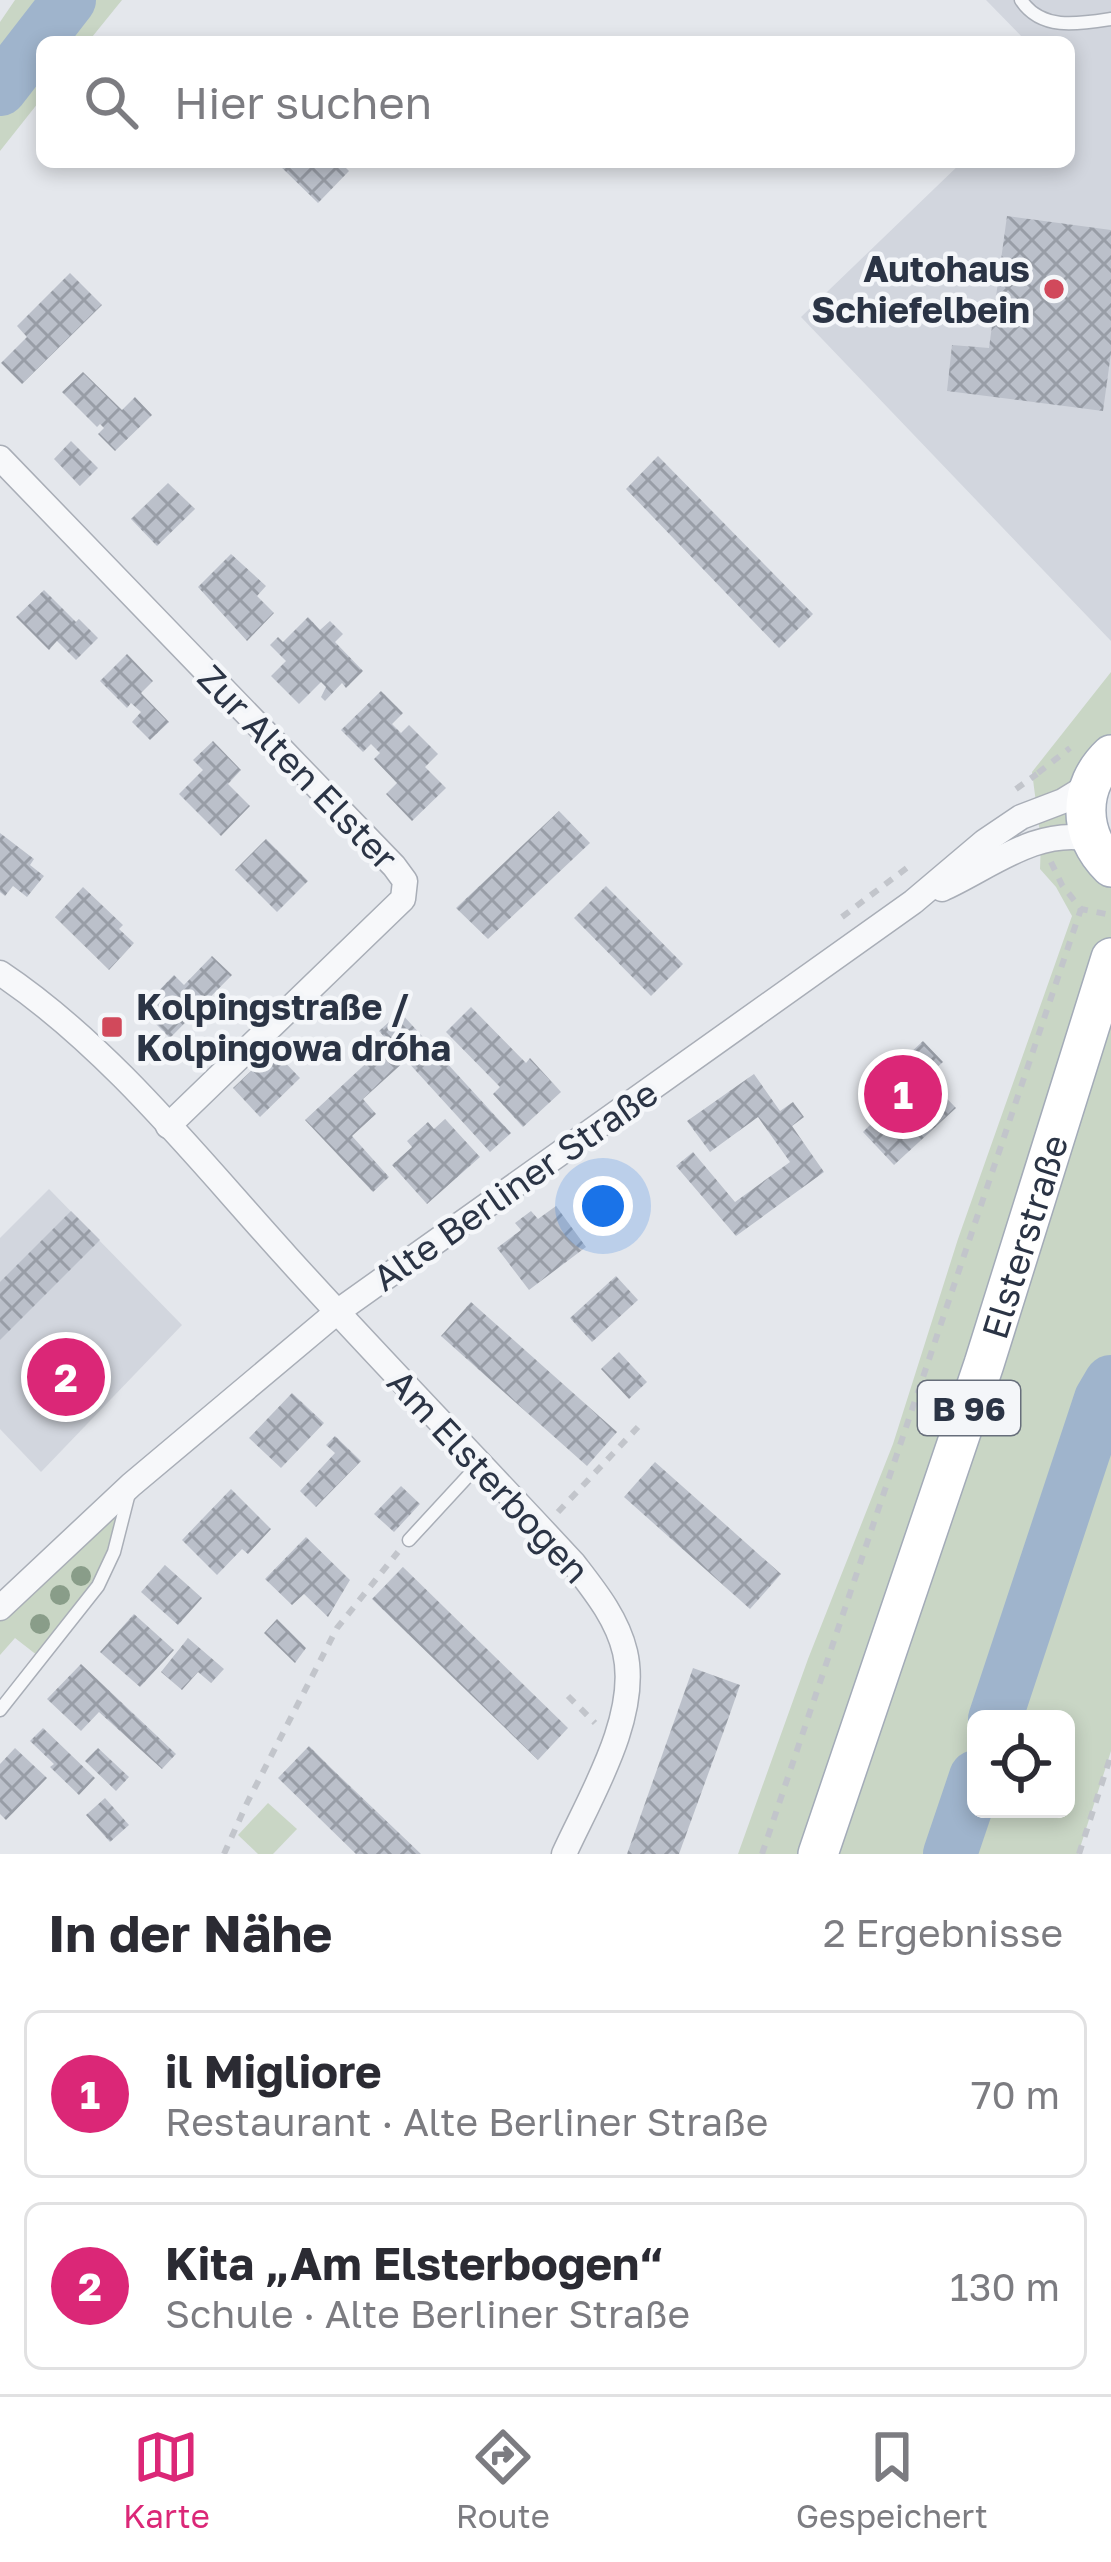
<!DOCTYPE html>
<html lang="de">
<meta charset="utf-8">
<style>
body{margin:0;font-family:"Golos Text",sans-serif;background:#f2f2f3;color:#2b2b33}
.controls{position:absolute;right:36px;bottom:36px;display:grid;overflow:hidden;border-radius:18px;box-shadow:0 6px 18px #0003}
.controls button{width:108px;height:108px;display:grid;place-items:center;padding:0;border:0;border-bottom:3px solid #e1e1e2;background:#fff;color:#2b2b33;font:60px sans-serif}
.you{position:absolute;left:603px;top:1206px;width:42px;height:42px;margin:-30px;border:9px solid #fff;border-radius:50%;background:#1a73e8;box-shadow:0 0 0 18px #1a73e833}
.badge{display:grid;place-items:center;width:78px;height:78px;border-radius:50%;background:#db2777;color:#fff;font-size:39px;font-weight:700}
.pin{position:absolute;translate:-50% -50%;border:6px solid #fff;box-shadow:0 3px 12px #0006}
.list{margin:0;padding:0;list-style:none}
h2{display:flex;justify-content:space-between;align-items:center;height:156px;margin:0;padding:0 48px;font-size:51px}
h2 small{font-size:39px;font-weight:400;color:#7c7c81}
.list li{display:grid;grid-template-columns:78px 1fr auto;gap:36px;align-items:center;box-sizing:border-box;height:168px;margin:0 24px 24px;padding:0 24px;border:3px solid #e1e1e2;border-radius:18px}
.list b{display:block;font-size:45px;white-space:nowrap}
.list p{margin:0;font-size:39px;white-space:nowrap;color:#7c7c81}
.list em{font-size:39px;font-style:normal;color:#7c7c81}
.icon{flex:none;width:66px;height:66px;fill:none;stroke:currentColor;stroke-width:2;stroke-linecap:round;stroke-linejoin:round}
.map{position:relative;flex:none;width:1111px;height:1854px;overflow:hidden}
.search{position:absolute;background:#fff;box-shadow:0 6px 18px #0003;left:36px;right:36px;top:36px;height:132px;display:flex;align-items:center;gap:30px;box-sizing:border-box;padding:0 42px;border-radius:18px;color:#7c7c81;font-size:45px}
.sheet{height:540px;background:#fff}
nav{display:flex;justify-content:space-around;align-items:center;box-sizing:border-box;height:168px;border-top:3px solid #e1e1e2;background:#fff;font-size:33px;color:#7c7c81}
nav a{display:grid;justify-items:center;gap:6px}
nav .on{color:#db2777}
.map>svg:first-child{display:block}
</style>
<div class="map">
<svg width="1111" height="1854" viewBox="0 0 1111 1854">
<defs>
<pattern id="building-cross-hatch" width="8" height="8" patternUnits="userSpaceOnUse" patternTransform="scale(3)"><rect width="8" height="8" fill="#bbc0ca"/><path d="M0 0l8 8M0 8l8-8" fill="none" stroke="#989da6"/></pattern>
</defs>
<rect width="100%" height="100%" fill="#e4e7ec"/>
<g fill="#d2d6de">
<path d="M986 0H1111V641L801 317 962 162H1069V42H1027Z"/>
<path d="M49 1189 182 1325 41 1472 0 1429V1238Z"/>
</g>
<g fill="#c9d6c5" fill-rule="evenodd">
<path d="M15 0H122L88 42H42V98L0 151V22Z"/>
<path d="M1111 672V753L1064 803 1111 868V953L813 1854H738L808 1659 893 1444 958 1239 1072 916 1056 887 1040 869 1041 841 1032 772Z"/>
<path d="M1111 961V1751L1078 1854H822ZM976 1719H1066V1809H976Z"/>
<path d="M127 1492 97 1585 42 1659 15 1638 0 1655V1611Z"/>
<path d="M268 1803 297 1829 273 1854H258L238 1835Z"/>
</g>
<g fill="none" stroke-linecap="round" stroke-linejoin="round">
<g stroke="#9fb4cc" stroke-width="54">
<path d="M0 89 69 0"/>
<path d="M995 1719 1101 1399 1111 1382"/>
<path d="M950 1854 976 1777"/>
</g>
</g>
<g fill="url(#building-cross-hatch)">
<path d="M276 162H340L349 171 318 203Z"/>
<path d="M1007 216 1111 230V353L1103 411 947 391 952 345 989 348Z"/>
<path d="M70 273 102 305 22 384 1 363 27 337 17 326Z"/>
<path d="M83 372 122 410 135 397 152 415 115 451 98 434 104 428 100 424 97 427 62 392Z"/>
<path d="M71 441 98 468 80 486 54 459Z"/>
<path d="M658 456 813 614 779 648 626 489Z"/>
<path d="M168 483 195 509 157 546 131 519Z"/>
<path d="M231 554 266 586 257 596 274 613 247 641 198 587Z"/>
<path d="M44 590 76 622 79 619 98 638 76 660 57 641 49 650 16 617Z"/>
<path d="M308 617 320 630 330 621 343 634 335 642 363 671 346 688 342 683 325 701 321 697 326 687 321 682 299 704 271 676 286 661 270 645 278 637 283 642Z"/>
<path d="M127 654 153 681 141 693 169 722 150 740 132 722 141 712 131 703 127 708 100 681Z"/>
<path d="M381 691 403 713 392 724 401 733 409 725 438 754 425 767 446 788 412 821 386 794 397 783 374 759 380 753 371 744 363 752 341 730Z"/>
<path d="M213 741 241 770 228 784 250 806 221 836 179 794 203 770 193 760Z"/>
<path d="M559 811 590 843 488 939 456 908Z"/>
<path d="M0 833 34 859 30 865 44 876 27 897 13 886 5 896 0 892Z"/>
<path d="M266 839 308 881 277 912 235 870Z"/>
<path d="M606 886 683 964 651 996 574 918Z"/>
<path d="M83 887 123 925 119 929 134 943 109 970 55 917Z"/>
<path d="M212 956 232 975 170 1038 141 1009 174 975 184 985Z"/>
<path d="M471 1007 526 1063 530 1058 561 1092 523 1127 493 1094 500 1087 446 1032Z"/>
<path d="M400 1012 511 1133 490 1152 406 1060 363 1099 376 1114 352 1136 389 1177 373 1192 305 1120 389 1042 379 1031Z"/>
<path d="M923 1041 943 1062 926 1077 956 1108 894 1165 863 1132 879 1116 872 1109 916 1067 907 1056Z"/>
<path d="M273 1050 300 1078 260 1117 233 1088Z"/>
<path d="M754 1074 780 1111 793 1102 804 1117 792 1126 824 1172 736 1236 676 1166 693 1152 735 1202 790 1162 758 1117 710 1152 687 1121Z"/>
<path d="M445 1119 480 1157 427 1204 392 1165 412 1147 407 1141 428 1122 434 1129Z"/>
<path d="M556 1206 586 1247 529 1290 497 1248 521 1230 515 1223 531 1211 538 1219Z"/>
<path d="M71 1211 100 1240 0 1340V1282Z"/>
<path d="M616 1276 638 1300 592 1342 570 1318Z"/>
<path d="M471 1302 617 1432 587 1466 441 1336Z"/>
<path d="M619 1352 647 1382 629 1399 601 1369Z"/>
<path d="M292 1393 324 1423 281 1468 249 1438Z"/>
<path d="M335 1436 361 1461 316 1507 300 1491 335 1453 326 1445Z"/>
<path d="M655 1462 781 1574 750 1609 624 1497Z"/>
<path d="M401 1486 420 1504 394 1532 374 1514Z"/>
<path d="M231 1489 271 1529 248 1554 242 1549 217 1575 182 1540Z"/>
<path d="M306 1537 350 1580 328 1617 304 1594 292 1605 265 1579Z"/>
<path d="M165 1565 202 1598 178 1625 141 1592Z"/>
<path d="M403 1567 568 1728 538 1760 372 1599Z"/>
<path d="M134 1614 174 1650 140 1687 100 1652Z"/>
<path d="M277 1619 306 1648 295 1663 264 1633Z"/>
<path d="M188 1638 224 1669 211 1683 198 1672 182 1690 161 1672Z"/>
<path d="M81 1664 176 1754 162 1769 99 1712 81 1731 47 1699Z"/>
<path d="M693 1668 740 1685 726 1725 679 1854H627Z"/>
<path d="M43 1728 95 1778 79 1795 50 1767 54 1764 30 1741Z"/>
<path d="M309 1746 331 1768 421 1854H356L278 1778Z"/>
<path d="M15 1748 47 1778 6 1820 0 1814V1764Z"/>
<path d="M98 1748 129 1777 116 1791 85 1761Z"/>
<path d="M105 1798 129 1825 110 1842 86 1815Z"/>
</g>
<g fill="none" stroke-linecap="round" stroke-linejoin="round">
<g stroke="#a9aeb7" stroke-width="15">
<g id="service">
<path d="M1021 0C1041 31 1079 24 1111 19"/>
<path d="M409 1540 480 1463"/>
<path d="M0 1710 98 1586 114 1552 129 1493"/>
</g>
</g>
<g stroke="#a9aeb7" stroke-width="27">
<g id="minor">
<path d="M0 458 394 866 405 881 403 899 168 1126"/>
<path d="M942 889C989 868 1037 827 1091 839"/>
<path d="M0 973C108 1045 198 1159 286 1256 380 1360 478 1460 574 1564 594 1590 617 1618 625 1652 640 1716 590 1797 564 1854"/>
<path d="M0 1608 131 1485 337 1312 913 902 984 842 1021 817 1063 801 1089 785"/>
</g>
</g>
<g stroke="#a3abb8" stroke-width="42">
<g id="primary">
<path d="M1111 755C1077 787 1078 834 1111 867"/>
<path id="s1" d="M818 1854 984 1364 1111 958"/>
</g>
</g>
<g stroke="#c2c5cb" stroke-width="6" stroke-dasharray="9 9" stroke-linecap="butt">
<path d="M1038 773 1070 748"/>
<path d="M1016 789 1037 774"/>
<path d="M1051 862 1062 885 1081 909 1111 915"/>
<path d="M842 917 908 867"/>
<path d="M558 1512 638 1427"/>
<path d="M568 1696 595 1723"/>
<path d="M224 1854 247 1803 337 1628 398 1552"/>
<path d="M762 1854 1081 909"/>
<path d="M1079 1854 1111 1755"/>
</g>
<use href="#service" stroke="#f7f8fa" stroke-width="12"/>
<use href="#minor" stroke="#f7f8fa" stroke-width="24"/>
<use href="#primary" stroke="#fff" stroke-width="39"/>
</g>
<g fill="#899d89">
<circle cx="81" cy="1576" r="10"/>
<circle cx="60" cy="1595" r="10"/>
<circle cx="40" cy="1624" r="10"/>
</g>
<g fill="#d1495b" stroke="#f4f6f9" stroke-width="4.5">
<circle cx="1054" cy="289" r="12"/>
<rect x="100" y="1015" width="24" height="24" rx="6"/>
</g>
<g text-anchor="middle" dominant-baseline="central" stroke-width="9" stroke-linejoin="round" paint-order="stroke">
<rect fill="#f4f6f9" stroke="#676e7b" stroke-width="3" x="918" y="1381" width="102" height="54" rx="9"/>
<g font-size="33" font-weight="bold" fill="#2b3445">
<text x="969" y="1408">B 96</text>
</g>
<g font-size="36" font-weight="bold" fill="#2b3445" stroke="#f4f6f9" text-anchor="end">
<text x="1030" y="268">Autohaus<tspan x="1030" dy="41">Schiefelbein</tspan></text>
<text x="136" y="1006" text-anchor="start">Kolpingstraße /<tspan x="136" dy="41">Kolpingowa dróha</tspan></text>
</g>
<g font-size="36" fill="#2b3445" stroke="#f4f6f9">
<text transform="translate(298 767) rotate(46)">Zur Alten Elster</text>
<text transform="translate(515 1185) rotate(-35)">Alte Berliner Straße</text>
<text stroke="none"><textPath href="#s1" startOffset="651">Elsterstraße</textPath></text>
<text transform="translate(489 1476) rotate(47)">Am Elsterbogen</text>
</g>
</g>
</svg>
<div class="controls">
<button><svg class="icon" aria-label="locate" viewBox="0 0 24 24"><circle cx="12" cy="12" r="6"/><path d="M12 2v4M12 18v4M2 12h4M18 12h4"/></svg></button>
</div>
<div class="you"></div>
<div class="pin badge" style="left:903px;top:1094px">1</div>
<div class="pin badge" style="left:66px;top:1377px">2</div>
<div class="search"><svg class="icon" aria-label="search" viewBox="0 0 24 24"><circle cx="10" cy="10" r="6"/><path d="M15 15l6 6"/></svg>Hier suchen</div>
</div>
<section class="sheet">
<h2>In der Nähe<small>2 Ergebnisse</small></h2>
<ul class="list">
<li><span class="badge">1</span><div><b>il Migliore</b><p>Restaurant · Alte Berliner Straße</p></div><em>70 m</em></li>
<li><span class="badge">2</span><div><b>Kita „Am Elsterbogen“</b><p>Schule · Alte Berliner Straße</p></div><em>130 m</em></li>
</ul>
</section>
<nav>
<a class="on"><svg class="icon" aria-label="map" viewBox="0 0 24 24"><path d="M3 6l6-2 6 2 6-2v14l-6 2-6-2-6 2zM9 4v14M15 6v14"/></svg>Karte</a>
<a><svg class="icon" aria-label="directions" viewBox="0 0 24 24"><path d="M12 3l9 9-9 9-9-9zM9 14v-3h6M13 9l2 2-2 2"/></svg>Route</a>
<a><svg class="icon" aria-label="saved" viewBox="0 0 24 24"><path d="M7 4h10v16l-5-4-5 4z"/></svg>Gespeichert</a>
</nav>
